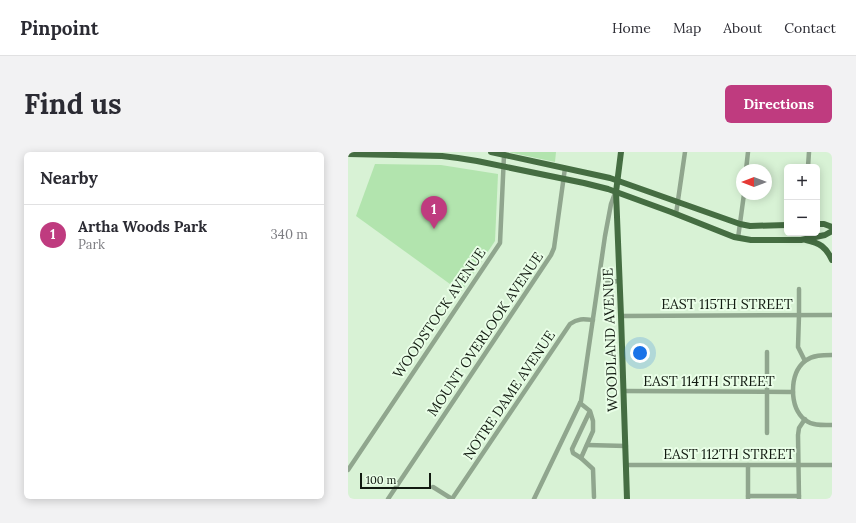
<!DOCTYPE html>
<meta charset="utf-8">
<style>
body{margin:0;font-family:Lora,serif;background:#f2f2f3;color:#2b2b33}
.controls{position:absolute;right:12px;top:12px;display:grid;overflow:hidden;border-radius:6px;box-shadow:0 2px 10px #0003}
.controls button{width:36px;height:36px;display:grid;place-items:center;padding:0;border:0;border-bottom:1px solid #e1e1e2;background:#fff;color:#2b2b33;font:20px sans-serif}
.compass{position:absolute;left:388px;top:12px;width:36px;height:36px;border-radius:50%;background:#fff;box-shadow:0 2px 10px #0003;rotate:270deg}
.scale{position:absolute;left:12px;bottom:10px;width:71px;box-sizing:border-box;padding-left:4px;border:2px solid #111a10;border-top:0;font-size:11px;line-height:14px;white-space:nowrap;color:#111a10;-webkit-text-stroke:3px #e9fee7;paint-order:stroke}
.you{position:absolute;left:292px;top:201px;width:14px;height:14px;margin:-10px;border:3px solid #fff;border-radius:50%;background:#1a73e8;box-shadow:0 0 0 6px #1a73e833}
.badge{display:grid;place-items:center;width:26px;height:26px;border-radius:50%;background:#bf3b7f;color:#fff;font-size:13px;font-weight:700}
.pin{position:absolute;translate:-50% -33px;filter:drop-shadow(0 1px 2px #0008)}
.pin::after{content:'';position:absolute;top:21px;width:14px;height:12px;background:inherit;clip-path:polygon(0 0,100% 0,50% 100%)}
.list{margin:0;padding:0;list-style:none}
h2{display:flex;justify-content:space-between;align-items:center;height:52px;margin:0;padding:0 16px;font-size:17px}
h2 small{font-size:13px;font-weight:400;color:#7c7c81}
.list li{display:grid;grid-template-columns:26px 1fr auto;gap:12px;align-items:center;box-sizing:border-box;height:60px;padding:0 16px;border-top:1px solid #e1e1e2}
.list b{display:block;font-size:15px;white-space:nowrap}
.list p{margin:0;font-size:13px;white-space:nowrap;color:#7c7c81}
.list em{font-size:13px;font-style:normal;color:#7c7c81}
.map{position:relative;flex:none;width:484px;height:347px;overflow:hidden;border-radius:6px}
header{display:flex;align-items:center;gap:24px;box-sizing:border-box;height:56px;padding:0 20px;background:#fff;border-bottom:1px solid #e1e1e2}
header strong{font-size:19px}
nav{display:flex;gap:22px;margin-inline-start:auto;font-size:14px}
.intro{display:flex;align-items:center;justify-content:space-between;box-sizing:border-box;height:96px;padding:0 24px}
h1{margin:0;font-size:28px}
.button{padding:10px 18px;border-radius:6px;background:#bf3b7f;color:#fff;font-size:14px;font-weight:700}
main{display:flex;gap:24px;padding:0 24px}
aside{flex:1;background:#fff;border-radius:6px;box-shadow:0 2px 10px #0003}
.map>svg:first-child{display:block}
</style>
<header>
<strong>Pinpoint</strong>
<nav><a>Home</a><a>Map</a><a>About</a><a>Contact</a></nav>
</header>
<div class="intro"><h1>Find us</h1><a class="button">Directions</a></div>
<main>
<aside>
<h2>Nearby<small></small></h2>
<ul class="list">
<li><span class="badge">1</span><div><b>Artha Woods Park</b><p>Park</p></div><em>340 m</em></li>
</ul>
</aside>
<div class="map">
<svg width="484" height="347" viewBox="0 0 484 347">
<rect width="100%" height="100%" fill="#d8f2d5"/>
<g fill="#b2e4ae">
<path d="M160 0H208L207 10Z"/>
<path d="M27 12 93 13 150 22 147 89 113 140 8 64Z"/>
</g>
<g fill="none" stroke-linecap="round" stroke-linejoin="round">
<g stroke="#90a68e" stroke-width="4.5">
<path d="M460 15 461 0"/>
<path d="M398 18 400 0"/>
<path d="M328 62 337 0"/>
<path d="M390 86 396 42"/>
<path d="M259 130 272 129"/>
<path d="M451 163 450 195 457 209"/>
<path d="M451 163V137"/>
<path d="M273 164 484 163"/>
<path d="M419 200V281"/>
<path d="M484 203C475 203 465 203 457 209 441 222 441 255 457 268 465 274 475 273 484 273"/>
<path d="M276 239 445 240"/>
<path d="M232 251 242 259 224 297 225 301 233 306 245 279V269L242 259"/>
<path d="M239 293 278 294"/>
<path d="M233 306 245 317 246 345"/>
<path d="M279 313H484"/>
<path d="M400 313V347"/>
<path d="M0 318 152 91 156 3"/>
<path d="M85 335 104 347"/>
<path d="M400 344H451"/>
<path d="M40 347 203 103 206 96 217 16"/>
<path d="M104 347 222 172C230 166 236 167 245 168"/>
<path d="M186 347 233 249 257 84 263 52 267 41"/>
<path d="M451 347 450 283 451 276 457 267"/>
</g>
<g stroke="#456d42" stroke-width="6">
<path d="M143 0 262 26 392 72 402 74 439 73"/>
<path d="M273 0 268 40 273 164 279 347"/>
<path d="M0 2 94 4 110 6 129 9 236 31 260 37 323 60 386 85 403 88H453L477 83 484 79"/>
<path d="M469 72H476L484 75"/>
<path d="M458 88C472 91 478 95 484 108"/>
</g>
</g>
<g text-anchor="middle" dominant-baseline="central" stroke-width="4" stroke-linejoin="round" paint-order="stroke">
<g font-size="14" fill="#111a10" stroke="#e9fee7">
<text x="379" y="152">EAST 115TH STREET</text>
<text transform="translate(91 161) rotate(-56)">WOODSTOCK AVENUE</text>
<text transform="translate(137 182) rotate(-56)">MOUNT OVERLOOK AVENUE</text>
<text transform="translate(262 188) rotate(-92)">WOODLAND AVENUE</text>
<text x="361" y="229">EAST 114TH STREET</text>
<text transform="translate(161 243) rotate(-56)">NOTRE DAME AVENUE</text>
<text x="381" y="302">EAST 112TH STREET</text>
</g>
</g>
</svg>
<div class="controls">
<button>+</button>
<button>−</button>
</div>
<svg class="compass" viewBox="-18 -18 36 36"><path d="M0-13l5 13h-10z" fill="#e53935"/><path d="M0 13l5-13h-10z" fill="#7c7c81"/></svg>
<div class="scale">100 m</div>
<div class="you"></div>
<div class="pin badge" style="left:86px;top:77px">1</div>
</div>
</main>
